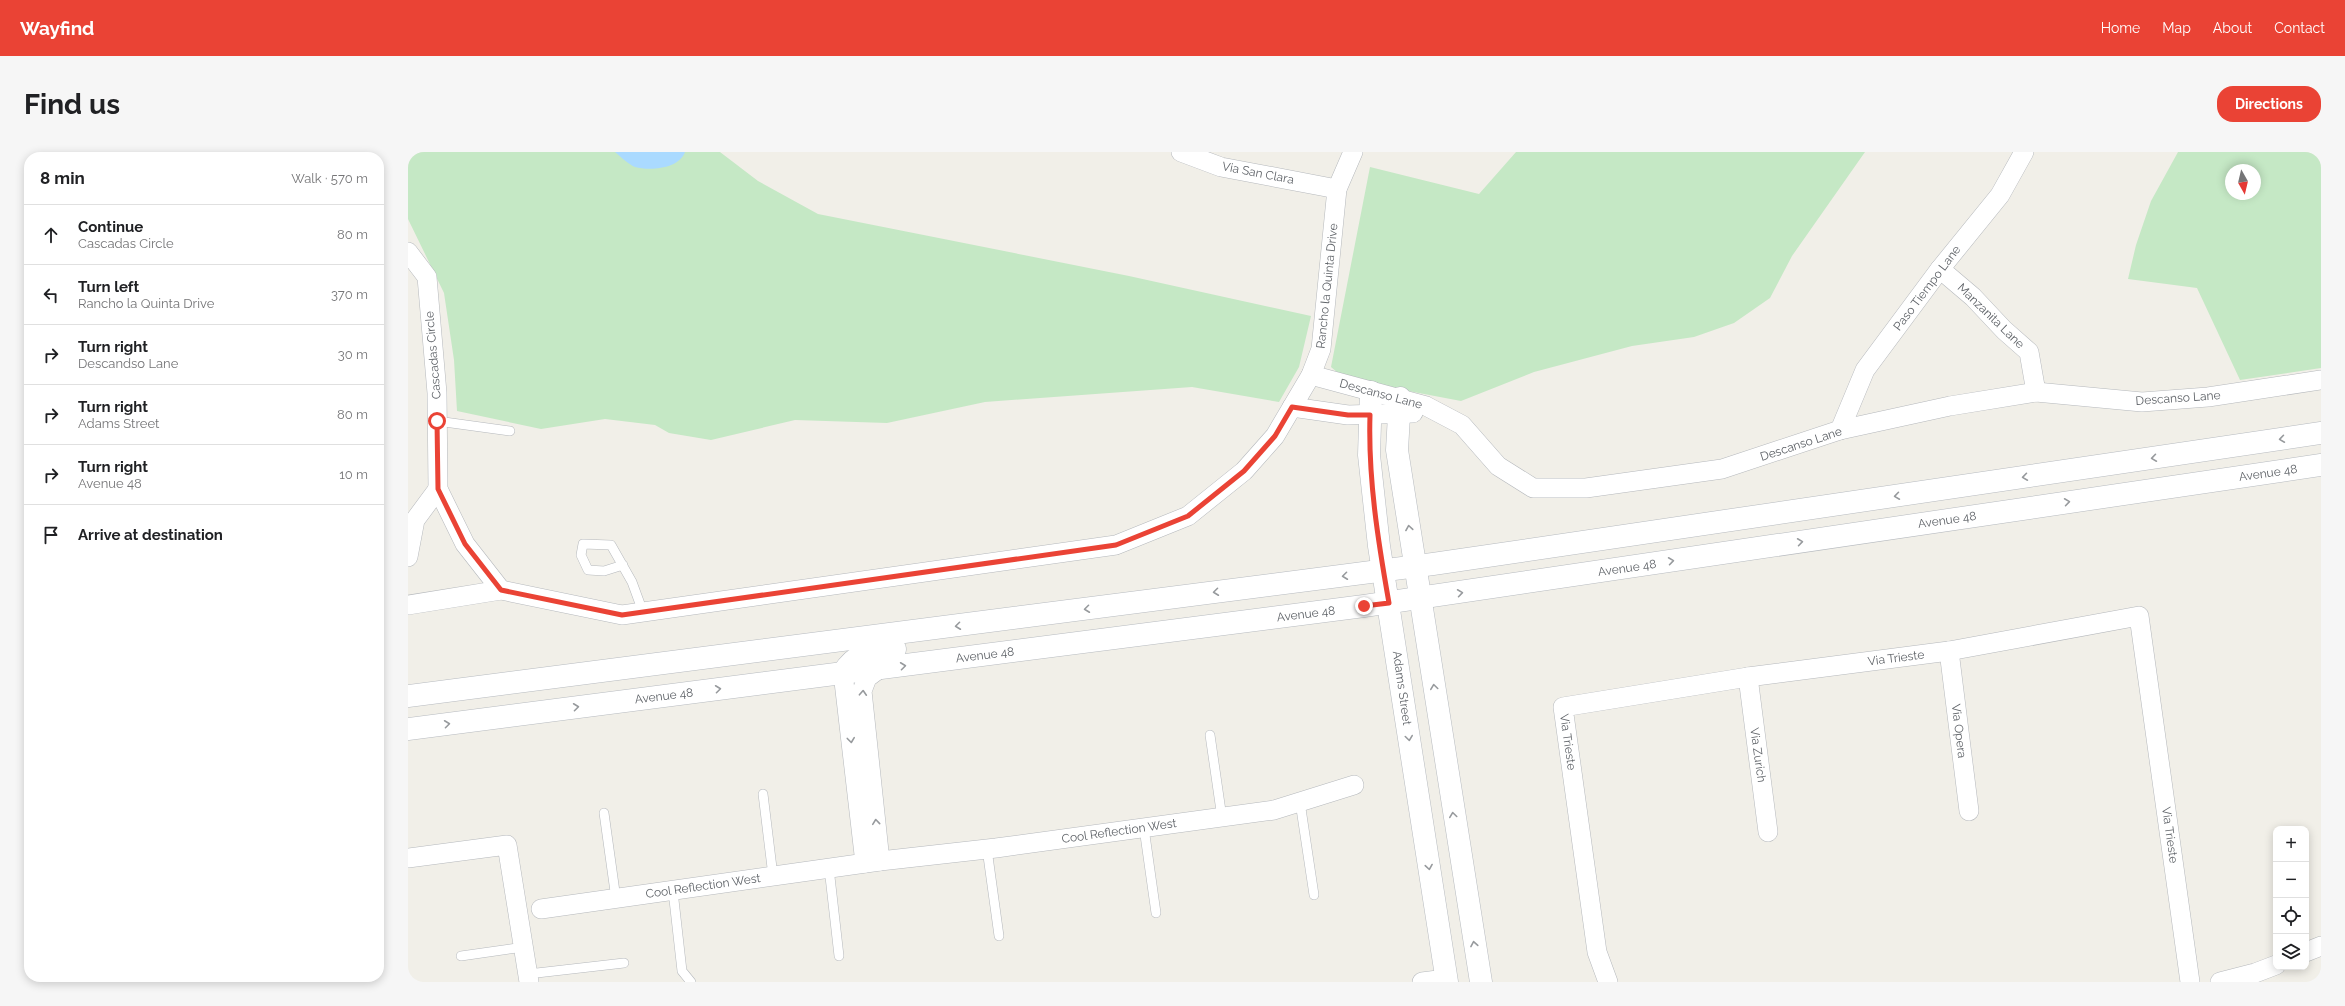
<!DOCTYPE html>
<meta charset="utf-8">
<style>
body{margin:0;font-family:Raleway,sans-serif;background:#f6f6f6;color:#202124}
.controls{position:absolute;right:12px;bottom:12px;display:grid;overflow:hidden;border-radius:8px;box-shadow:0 2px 10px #0003}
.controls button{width:36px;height:36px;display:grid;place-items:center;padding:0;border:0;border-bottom:1px solid #e0e0e0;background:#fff;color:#202124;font:20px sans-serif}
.compass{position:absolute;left:1817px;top:12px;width:36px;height:36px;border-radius:50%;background:#fff;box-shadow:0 2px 10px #0003;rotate:172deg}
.stop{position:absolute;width:12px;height:12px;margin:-9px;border:3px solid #ea4335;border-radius:50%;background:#fff}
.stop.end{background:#ea4335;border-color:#fff;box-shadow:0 1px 4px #0008}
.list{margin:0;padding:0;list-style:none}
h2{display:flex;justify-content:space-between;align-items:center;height:52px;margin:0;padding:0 16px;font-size:17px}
h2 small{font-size:13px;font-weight:400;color:#757577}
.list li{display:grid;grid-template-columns:26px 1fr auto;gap:12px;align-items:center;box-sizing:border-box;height:60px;padding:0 16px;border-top:1px solid #e0e0e0}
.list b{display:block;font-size:15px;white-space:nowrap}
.list p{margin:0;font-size:13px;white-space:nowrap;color:#757577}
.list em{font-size:13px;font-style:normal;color:#757577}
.icon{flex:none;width:22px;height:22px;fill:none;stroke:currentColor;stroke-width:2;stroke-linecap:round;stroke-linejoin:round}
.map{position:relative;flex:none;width:1913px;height:830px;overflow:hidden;border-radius:16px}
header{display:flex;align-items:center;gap:24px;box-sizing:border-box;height:56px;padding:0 20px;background:#ea4335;color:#fff}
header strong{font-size:19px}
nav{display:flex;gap:22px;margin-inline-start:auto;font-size:14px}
.intro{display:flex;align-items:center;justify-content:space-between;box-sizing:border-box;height:96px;padding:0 24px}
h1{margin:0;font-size:28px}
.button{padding:10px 18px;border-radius:16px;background:#ea4335;color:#fff;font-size:14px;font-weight:700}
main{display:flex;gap:24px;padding:0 24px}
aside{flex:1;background:#fff;border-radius:16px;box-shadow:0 2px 10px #0003}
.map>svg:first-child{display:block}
</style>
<header>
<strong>Wayfind</strong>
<nav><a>Home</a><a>Map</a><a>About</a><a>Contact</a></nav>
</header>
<div class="intro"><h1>Find us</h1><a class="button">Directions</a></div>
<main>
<aside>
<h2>8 min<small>Walk · 570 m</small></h2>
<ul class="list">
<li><svg class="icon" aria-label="ahead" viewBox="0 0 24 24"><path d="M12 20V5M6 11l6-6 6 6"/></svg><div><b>Continue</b><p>Cascadas Circle</p></div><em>80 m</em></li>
<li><svg class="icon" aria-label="left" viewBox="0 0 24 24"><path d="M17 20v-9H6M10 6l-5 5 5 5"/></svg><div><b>Turn left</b><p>Rancho la Quinta Drive</p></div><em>370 m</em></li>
<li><svg class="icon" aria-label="right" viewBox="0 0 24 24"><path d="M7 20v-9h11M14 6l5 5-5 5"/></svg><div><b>Turn right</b><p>Descandso Lane</p></div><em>30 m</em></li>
<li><svg class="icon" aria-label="right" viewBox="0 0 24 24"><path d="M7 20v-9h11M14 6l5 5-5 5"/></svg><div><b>Turn right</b><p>Adams Street</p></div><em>80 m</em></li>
<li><svg class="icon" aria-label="right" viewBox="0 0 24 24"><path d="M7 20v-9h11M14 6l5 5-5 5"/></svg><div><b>Turn right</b><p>Avenue 48</p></div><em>10 m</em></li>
<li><svg class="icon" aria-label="arrive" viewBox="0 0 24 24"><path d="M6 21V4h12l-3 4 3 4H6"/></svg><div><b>Arrive at destination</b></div></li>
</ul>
</aside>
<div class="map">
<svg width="1913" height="830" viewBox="0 0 1913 830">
<rect width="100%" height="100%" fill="#f1efe8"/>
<g fill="#c5e8c5" fill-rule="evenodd">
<path d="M0 0H312L350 29 410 62 721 124 903 164 891 215 871 250 784 235 577 250 479 271 387 268 303 288 261 281 247 273 197 267 133 277 49 259 46 208 36 141 0 67Z"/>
<path d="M1108 0H1457L1384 104 1362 146 1326 171 1286 185 1224 194 1126 220 1053 249 937 227 923 215 962 15 1071 42Z"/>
<path d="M1770 0H1913V216L1832 228 1789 136 1720 127 1728 93 1743 49ZM1823 18H1847V42H1823Z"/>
</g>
<path fill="#aadaff" d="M207 0H277C271 17 242 19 227 15 220 12 213 5 207 0Z"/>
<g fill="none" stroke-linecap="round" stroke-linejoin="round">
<g stroke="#b5b8bc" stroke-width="10">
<g id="lane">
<path d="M29 269 102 279"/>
<path d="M215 413 196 419 180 418 173 403 175 392 203 393 224 430 235 460"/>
<path d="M802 583 814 666"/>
<path d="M355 642 365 724"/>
<path d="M892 650 906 743"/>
<path d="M196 661 208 747"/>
<path d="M736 676 748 761"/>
<path d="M579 697 591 784"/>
<path d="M421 716 431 804"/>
<path d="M265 739 274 819 283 830"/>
<path d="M53 804 116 795"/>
<path d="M120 822 216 811"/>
</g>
</g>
<g stroke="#b5b8bc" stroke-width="20">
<g id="street">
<path d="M773 0 813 15 929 37"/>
<path d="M0 100 19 125 29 241 30 337 57 392 93 438"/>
<path d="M1532 117 1565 145 1596 178 1621 200 1628 240"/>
<path d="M903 223 1018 254 1054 273 1090 314 1125 336H1178L1314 317 1432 278 1542 254 1628 240 1734 250 1800 245 1913 228"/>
<path d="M884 255 940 263 1005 261"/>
<path d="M1432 278 1457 218 1532 117 1592 43 1616 0"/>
<path d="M0 405 7 368 30 337"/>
<path d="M0 453 93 438 214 463 708 393 780 364 836 319 867 284 903 223 913 197 929 37 945 0"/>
<path d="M1541 499 1561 659"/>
<path d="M471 517 459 526 454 539 472 709"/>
<path d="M435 521 457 711"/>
<path d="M1340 525 1360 680"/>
<path d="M0 706 99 693 121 830"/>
<path d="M133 757 472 709 588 696 866 658 946 633"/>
<path d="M1898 800 1913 794"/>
<path d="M1014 830 1038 827"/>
<path d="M1200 830 1189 800 1155 555 1340 525 1541 499 1731 464 1782 830"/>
<path d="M1812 830 1847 821 1868 813"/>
</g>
</g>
<g stroke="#b6babf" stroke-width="23">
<g id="secondary">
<path d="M963 240 961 303 971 394 1039 830"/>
<path d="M992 246 989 298 1073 830"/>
<path d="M435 521C449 499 463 500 487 497"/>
<path d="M0 544 1025 412 1913 281"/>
<path d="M0 577 956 454 1913 313"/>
</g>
</g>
<use href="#lane" stroke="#fff" stroke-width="9"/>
<use href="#street" stroke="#fff" stroke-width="19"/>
<use href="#secondary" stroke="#fff" stroke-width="22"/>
</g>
<defs><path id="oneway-chevron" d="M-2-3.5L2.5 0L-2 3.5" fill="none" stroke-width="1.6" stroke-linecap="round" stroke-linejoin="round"/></defs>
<g stroke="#979a9d">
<use href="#oneway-chevron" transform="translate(1874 287) rotate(172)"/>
<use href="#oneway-chevron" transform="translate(1746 306) rotate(172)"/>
<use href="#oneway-chevron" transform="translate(1617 325) rotate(172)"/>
<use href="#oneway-chevron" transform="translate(1489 344) rotate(172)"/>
<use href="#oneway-chevron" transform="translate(1659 350) rotate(-8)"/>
<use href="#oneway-chevron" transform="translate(1001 376) rotate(-99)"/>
<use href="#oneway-chevron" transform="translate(1392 390) rotate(-8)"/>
<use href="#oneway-chevron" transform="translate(1263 409) rotate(-8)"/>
<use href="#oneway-chevron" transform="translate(937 424) rotate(173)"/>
<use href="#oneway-chevron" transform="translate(808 440) rotate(173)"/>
<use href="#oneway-chevron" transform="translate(1052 441) rotate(-8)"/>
<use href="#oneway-chevron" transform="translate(679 457) rotate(173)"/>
<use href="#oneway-chevron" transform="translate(550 474) rotate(173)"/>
<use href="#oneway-chevron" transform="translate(495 514) rotate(-7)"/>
<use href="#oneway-chevron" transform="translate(1026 535) rotate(-98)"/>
<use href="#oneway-chevron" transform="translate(310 537) rotate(-7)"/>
<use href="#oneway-chevron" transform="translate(455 541) rotate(-87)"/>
<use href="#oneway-chevron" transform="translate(168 555) rotate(-7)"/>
<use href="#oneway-chevron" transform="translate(39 572) rotate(-7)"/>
<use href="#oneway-chevron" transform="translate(1001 586) rotate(82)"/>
<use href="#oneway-chevron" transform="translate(443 588) rotate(83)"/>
<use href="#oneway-chevron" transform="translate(1045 663) rotate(-98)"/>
<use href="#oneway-chevron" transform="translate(468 670) rotate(-96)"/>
<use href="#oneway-chevron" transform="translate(1021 715) rotate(81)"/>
<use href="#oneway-chevron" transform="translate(1066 792) rotate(-100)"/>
</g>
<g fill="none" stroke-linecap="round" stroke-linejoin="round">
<path stroke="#ea4335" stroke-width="5" d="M29 269 30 337 57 392 93 438 214 463 708 393 780 364 836 319 867 284 884 255 940 263H962C960 326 970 389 981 451L956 454"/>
</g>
<g text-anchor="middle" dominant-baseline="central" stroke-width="3" stroke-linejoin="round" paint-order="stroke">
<g font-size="12" fill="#5f6368" stroke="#fff">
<text transform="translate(850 21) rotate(11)">Via San Clara</text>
<text transform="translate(919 134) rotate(-84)">Rancho la Quinta Drive</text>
<text transform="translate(1519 136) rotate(-53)">Paso Tiempo Lane</text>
<text transform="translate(1583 164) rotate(44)">Manzanita Lane</text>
<text transform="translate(25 203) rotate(-95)">Cascadas Circle</text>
<text transform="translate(973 242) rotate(15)">Descanso Lane</text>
<text transform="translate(1770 246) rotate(-4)">Descanso Lane</text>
<text transform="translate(1393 292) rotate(-18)">Descanso Lane</text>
<text transform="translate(1860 321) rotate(-8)">Avenue 48</text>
<text transform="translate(1539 368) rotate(-8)">Avenue 48</text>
<text transform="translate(1219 416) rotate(-8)">Avenue 48</text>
<text transform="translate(898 462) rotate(-7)">Avenue 48</text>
<text transform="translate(577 503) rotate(-7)">Avenue 48</text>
<text transform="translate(1488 506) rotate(-7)">Via Trieste</text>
<text transform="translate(994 536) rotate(82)">Adams Street</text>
<text transform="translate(256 544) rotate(-7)">Avenue 48</text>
<text transform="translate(1551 579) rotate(83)">Via Opera</text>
<text transform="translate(1160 590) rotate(82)">Via Trieste</text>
<text transform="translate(1350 603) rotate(82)">Via Zurich</text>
<text transform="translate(711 679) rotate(-8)">Cool Reflection West</text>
<text transform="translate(1762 683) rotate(82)">Via Trieste</text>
<text transform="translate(295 734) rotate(-8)">Cool Reflection West</text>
</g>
</g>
</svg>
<div class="controls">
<button>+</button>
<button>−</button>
<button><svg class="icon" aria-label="locate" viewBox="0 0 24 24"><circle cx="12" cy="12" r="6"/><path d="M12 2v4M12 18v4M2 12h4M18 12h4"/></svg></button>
<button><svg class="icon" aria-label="layers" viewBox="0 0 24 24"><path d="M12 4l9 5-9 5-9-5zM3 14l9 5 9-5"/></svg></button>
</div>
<svg class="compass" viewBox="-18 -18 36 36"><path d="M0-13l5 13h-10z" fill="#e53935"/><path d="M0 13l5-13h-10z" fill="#757577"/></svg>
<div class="stop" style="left:29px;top:269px"></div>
<div class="stop end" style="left:956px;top:454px"></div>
</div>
</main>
